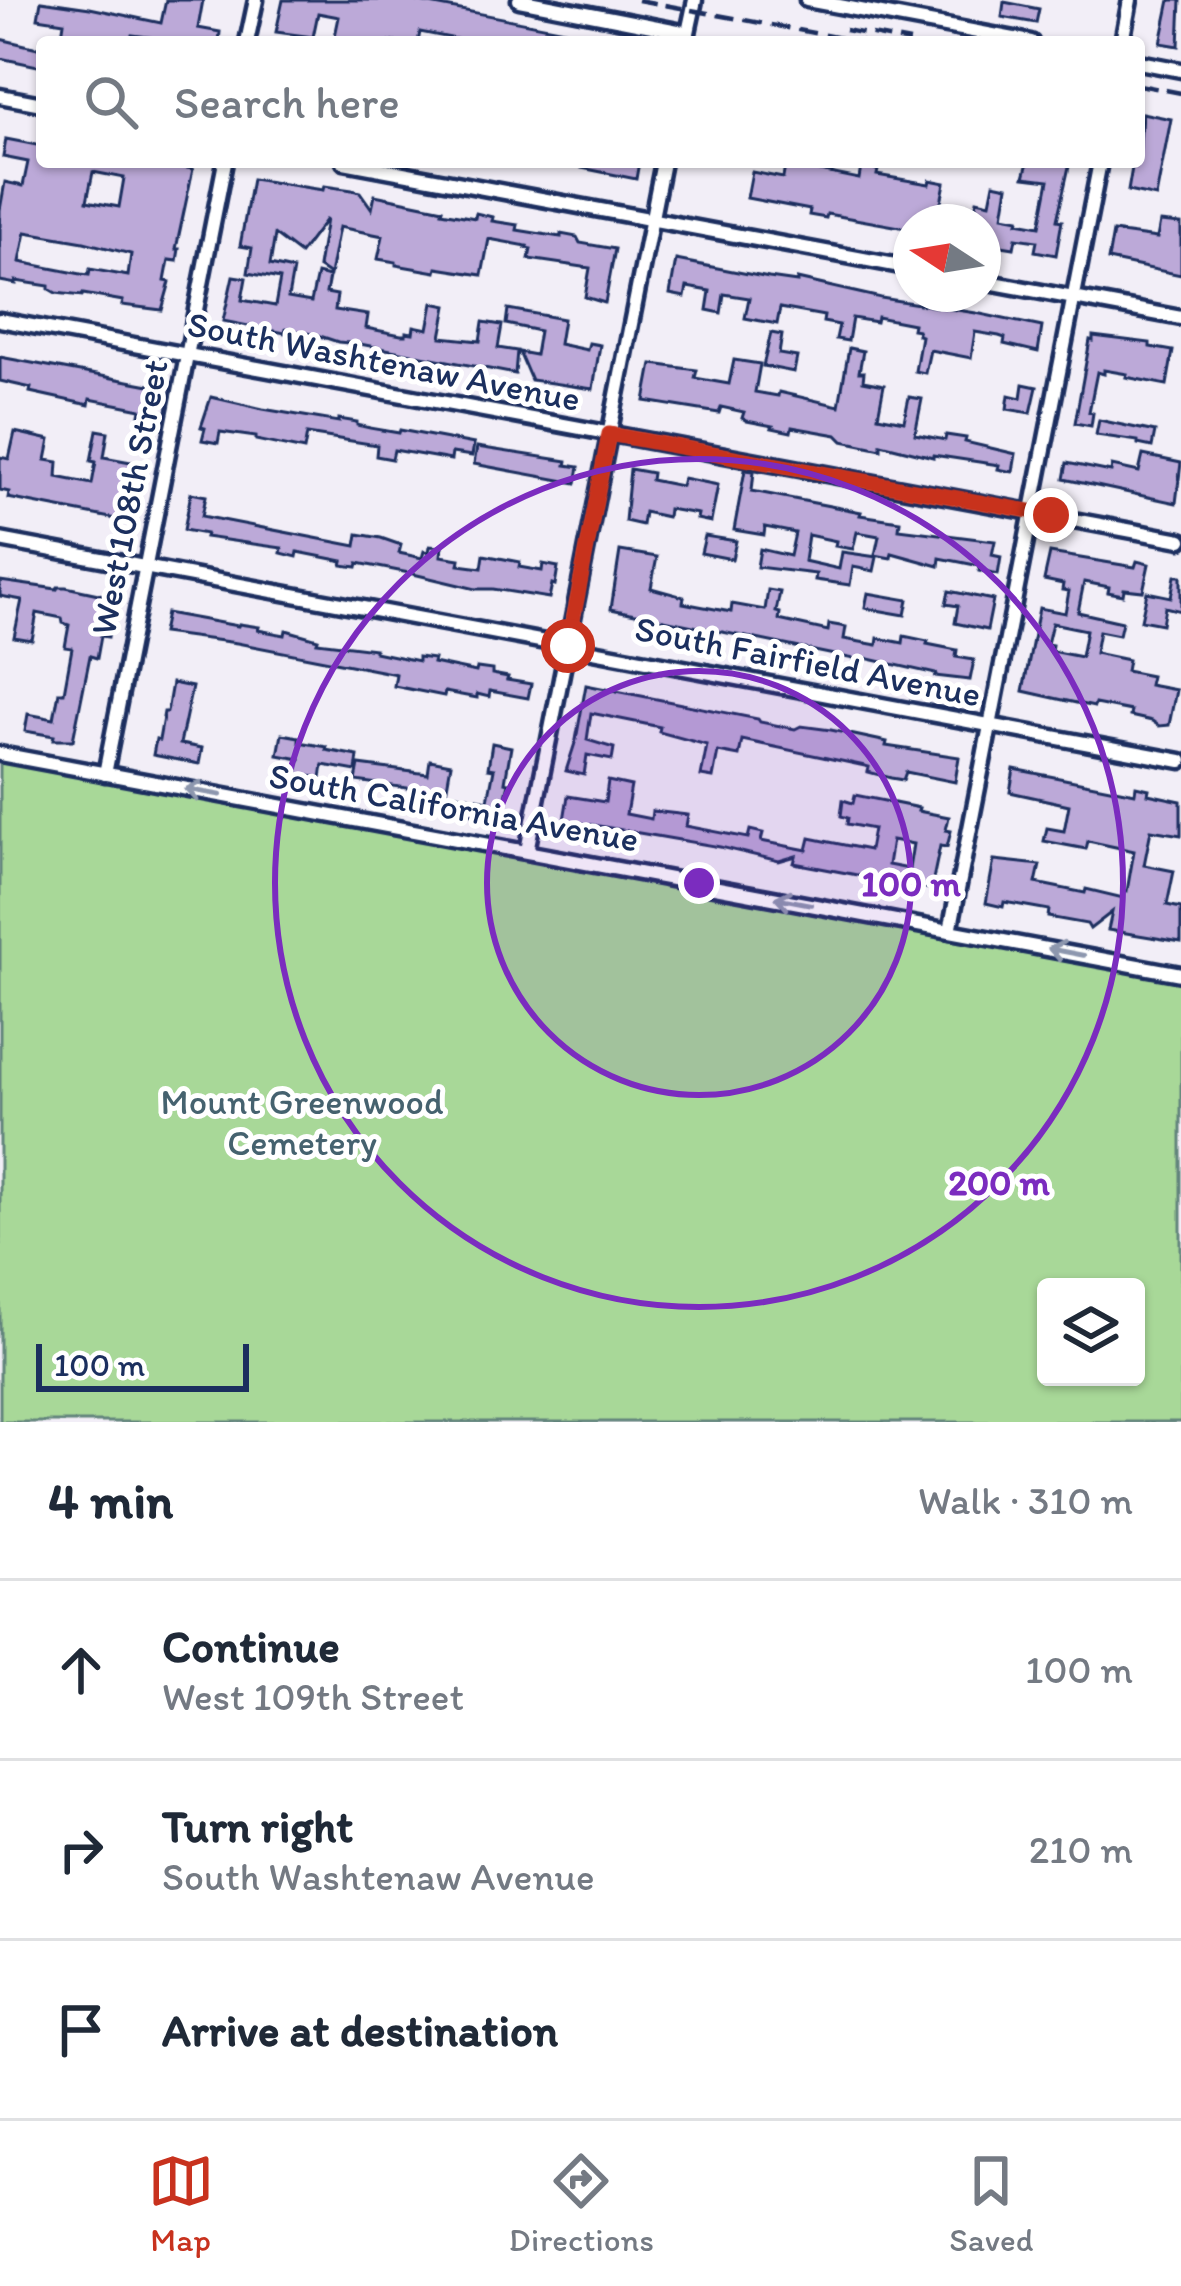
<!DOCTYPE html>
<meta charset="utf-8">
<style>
body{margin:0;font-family:Itim,sans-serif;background:#f6f6f7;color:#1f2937}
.controls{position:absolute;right:36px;bottom:36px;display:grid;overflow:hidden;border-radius:12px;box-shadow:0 3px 9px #0004}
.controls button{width:108px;height:108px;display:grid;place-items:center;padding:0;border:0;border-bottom:3px solid #e0e1e3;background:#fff;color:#1f2937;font:60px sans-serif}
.compass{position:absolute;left:893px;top:204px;width:108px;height:108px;border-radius:50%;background:#fff;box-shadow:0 3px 9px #0004;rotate:282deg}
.scale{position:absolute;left:36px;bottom:30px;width:213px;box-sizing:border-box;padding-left:12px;border:6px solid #1b2f5e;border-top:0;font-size:33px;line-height:42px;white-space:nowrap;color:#1b2f5e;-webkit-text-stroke:9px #fff;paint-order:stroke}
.stop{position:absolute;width:36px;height:36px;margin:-27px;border:9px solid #c8321e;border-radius:50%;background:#fff}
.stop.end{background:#c8321e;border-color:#fff;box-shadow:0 3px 12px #0008}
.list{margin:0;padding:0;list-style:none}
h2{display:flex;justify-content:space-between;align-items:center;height:156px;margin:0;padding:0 48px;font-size:51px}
h2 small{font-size:39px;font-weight:400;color:#747a83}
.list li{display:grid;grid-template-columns:78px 1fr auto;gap:36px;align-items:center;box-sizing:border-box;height:180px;padding:0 48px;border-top:3px solid #e0e1e3}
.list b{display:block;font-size:45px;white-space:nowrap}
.list p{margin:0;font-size:39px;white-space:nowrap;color:#747a83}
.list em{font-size:39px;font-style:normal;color:#747a83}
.icon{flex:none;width:66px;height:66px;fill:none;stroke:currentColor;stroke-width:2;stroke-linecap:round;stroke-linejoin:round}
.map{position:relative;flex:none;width:1181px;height:1422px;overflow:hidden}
.search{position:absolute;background:#fff;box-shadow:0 3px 9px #0004;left:36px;right:36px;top:36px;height:132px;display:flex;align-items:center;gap:30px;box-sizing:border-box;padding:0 42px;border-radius:12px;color:#747a83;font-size:45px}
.sheet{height:696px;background:#fff}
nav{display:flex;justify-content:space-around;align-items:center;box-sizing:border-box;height:168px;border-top:3px solid #e0e1e3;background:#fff;font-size:33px;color:#747a83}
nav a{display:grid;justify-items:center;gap:6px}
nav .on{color:#c8321e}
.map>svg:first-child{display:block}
</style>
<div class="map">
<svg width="1181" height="1422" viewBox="0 0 1181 1422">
<rect width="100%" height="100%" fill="#f2eef7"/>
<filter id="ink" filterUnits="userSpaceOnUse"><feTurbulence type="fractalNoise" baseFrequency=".00833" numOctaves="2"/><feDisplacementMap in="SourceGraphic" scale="24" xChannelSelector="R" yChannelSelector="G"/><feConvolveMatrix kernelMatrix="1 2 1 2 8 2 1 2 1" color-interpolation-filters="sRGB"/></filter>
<g filter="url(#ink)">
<path fill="#a8d898" stroke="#62847b" stroke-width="3" fill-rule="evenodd" d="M0 761 1181 979V1422H0ZM1046 1287H1136V1377H1046Z"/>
<g fill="#bca9d8" stroke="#1b2f5e" stroke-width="3" fill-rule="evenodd">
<path d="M166 0H203L198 28 220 32 219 42H187L132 35 130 42H61L64 22 38 18 41 1 90 8 161 23Z"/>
<path d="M283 0H409L600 37 599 42H471L420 32 418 42H340L334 41 339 17 318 13 313 37 276 32Z"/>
<path d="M1170 0H1181L1179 46 1161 43Z"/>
<path d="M1004 2 1039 9 1036 23 1002 17Z"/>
<path d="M0 39 42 49V67L0 58Z"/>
<path d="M1142 113 1171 119 1156 197 1128 191 1133 162H1139Z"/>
<path d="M6 139 42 146V162H151L193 169 176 249H179L177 261 169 260 165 281 170 282 162 310 122 305 123 301 83 294 82 296 56 293 49 289V286L16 281V284L0 281V210L5 182 23 186 28 162 3 157ZM93 172 124 178 119 207 87 201ZM26 232 84 242 131 254 128 276 90 269 89 275 81 274 20 262Z"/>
<path d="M583 162H639L636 179 582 168Z"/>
<path d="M800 162 816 165 815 170 859 179 861 167 878 170 877 175 929 184 930 180 945 183 940 207 974 213 977 200 990 203 994 183 1008 186 1003 216 1019 219 1018 222 1040 226 1049 180 1024 177 1028 162H1070L1057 220 1062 221 1056 255 1035 251 1037 241 1016 238 1014 248 983 243V222H911V229L827 214 826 218 809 215 810 210 747 198 752 172 783 178 785 166 799 169Z"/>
<path d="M252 179 323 190 324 186 352 190 360 192 372 209 375 195 443 209 442 212 475 218 476 213 493 217 492 221 518 225 517 230 554 236 561 237V234L577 237 580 243 615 249 605 303 585 297 590 268 529 259 531 249 526 248 527 246 489 239 482 275 437 268 436 272 396 265V262L378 259 383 236 339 227 330 275 318 267 326 219 300 254 275 235 270 265 293 270 288 298 311 302 317 274 329 277 326 293 337 295 335 310 368 315 366 328 401 335H406V332L413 333 414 326 428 329 433 303 447 306 441 337 480 341 483 322 502 325 498 348 517 351 515 374 360 344 338 342 317 335 286 329 285 333 223 321 233 276 246 278 242 300 275 306 280 279 248 273 252 248 240 246Z"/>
<path d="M1160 222 1181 224V275L1108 260 1113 232 1157 238Z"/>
<path d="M676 260 769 278 797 282V279L881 298 976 313 1042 327 1038 352 1004 344 1005 338 999 336 975 332 971 358 930 350 925 373 915 371 921 336 918 335V330L912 329 913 324 877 317 876 322 852 318 848 341 836 339 839 325 823 322 824 316 780 308 777 324 745 318 749 298 724 294 721 313 707 310 710 291 687 287 685 297 670 294Z"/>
<path d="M508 309 563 319 559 344 587 350 589 343 600 345 593 389 531 380 519 352 535 355 539 331 506 324Z"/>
<path d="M771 333 782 335 779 354 797 357 794 372 763 366Z"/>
<path d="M1093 336 1150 343V347L1173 351 1167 385 1126 377 1127 374 1104 370V374L1097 372 1089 412 1093 413 1091 426 1075 423 1090 340 1093 341Z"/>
<path d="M849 348 863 351 859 372H864L863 381 884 385 878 416 904 421 909 397 922 399 915 434 945 440 946 435 966 438 965 442 1016 454 1013 472 998 469 999 465 933 455V457L881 444V449L843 441 837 435 792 427 791 432 772 428 773 426 747 421 742 418 744 412 721 407 719 413 645 401 652 364 697 370 695 378 729 384 734 360 760 364 755 392 778 396 779 392 839 406Z"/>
<path d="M0 357 155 386 151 409 155 410 153 422 139 420 141 409 90 399 89 405 30 392 31 388 0 381Z"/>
<path d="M1023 384 1037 387 1031 413 1007 409 1009 395 1021 398Z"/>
<path d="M211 397 263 409 339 422V419L357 422V425L370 428 399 433 400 430 474 444 472 456 452 453 451 460 394 450 392 459 376 456 377 445 307 434 304 450 256 440V437L220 432 218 443 202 440 205 428 201 427Z"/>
<path d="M1099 420 1155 432 1152 447 1138 444V441L1096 435Z"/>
<path d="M97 430 108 432 104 457 136 463 131 489 135 490 131 522 8 498 9 492 0 490V457L9 459 15 432 50 440 46 460 58 462 57 477 92 484 96 462 91 461Z"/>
<path d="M477 447 567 461 566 465 579 467 576 483 474 464Z"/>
<path d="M1143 455 1181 463 1176 503 1064 479 1067 463 1111 472 1112 466 1139 472Z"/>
<path d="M630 469 652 473 651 480 681 486 683 478 718 485 711 522 697 519 698 514 668 509 667 517 644 512 642 525 625 521Z"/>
<path d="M745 470 754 471 752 491 861 512 860 515 900 521 899 529 995 541 992 555 1001 557 998 575 979 571 980 566 940 558 939 566 892 553 891 558 875 555 879 536 857 532 853 549 835 546 836 541 808 535 804 561 839 569 842 552 877 557 874 571 853 567 850 585 815 580 816 574 757 567 760 549 790 556 795 533 765 527 764 535 734 530Z"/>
<path d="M191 493 206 496 202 516 356 546 358 534 381 538 401 545 399 553 422 558 424 551 429 552 430 546 442 547 441 556 460 559 459 565 482 568 484 555 520 562 519 567 542 571 543 564 558 567 555 585 552 584 549 598 493 589H476L409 573 358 563 357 567 342 565 343 561 298 552 297 557 281 553 282 548 205 537 206 534 184 530Z"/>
<path d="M705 536 736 541 732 559 701 553Z"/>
<path d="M620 551 657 557 651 588 684 597 683 603 731 612 732 604 765 610 768 590 780 592 776 612 780 613 779 620 828 631 829 624 846 627 844 639 877 645 878 638 903 643 904 636 928 641 927 644 957 650 956 657 974 660 970 680 935 676 936 674 865 658 864 661 844 657 611 609Z"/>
<path d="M1050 553 1135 567 1137 561 1149 564 1143 591 1124 589 1123 595 1108 592 1109 587 1084 582 1078 612 1122 622 1119 635 1099 631 1095 653 1128 660 1126 671 1151 676 1149 685 1176 690 1169 725 1159 726 1152 721 1130 716 1131 711 1095 704 1094 707 1023 691 1039 608 1065 613 1069 591 1062 590 1063 584 1044 580ZM1052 623 1086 630 1081 657 1051 651 1052 645 1047 644Z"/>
<path d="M1175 576H1181V611L1165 607 1162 624 1141 620 1147 592 1171 597Z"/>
<path d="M0 581 57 589 58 587H66L103 595 101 604 113 606 108 637 101 636 97 658 90 656 73 740H53L54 736 25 731 28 714 54 719 59 692H64L72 648 65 647 69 625 63 623 62 618 37 613 32 640 14 637 22 600 0 596Z"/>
<path d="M949 591 993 600 987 630 955 623 958 606 946 604Z"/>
<path d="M868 593 908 600 905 615 865 608Z"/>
<path d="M166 613 238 626 239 624 259 627 258 630 285 635 286 630 318 639 317 642 375 649V652L418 661V657L434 659 433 663 476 672 477 668 492 670V674L508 677 507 680 531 684 528 698 490 691 489 697 477 694V698L445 692 444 696 394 686 396 674 237 643 162 633Z"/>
<path d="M172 683 192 687 180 744 202 748 199 764 153 755 156 739 159 740 164 712H167Z"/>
<path d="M586 685 758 719 760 722 795 729 801 726 831 730 887 742 886 746 959 757 955 782 906 772 903 780 891 778 868 772 869 767 865 766 742 740 739 756 718 752 713 778 701 776 707 745 659 732 660 727 591 713 587 740 614 748 612 760 587 755 584 775 566 771 576 740Z"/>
<path d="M282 734 299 737V742L327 747 326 750 358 756 356 771 323 765 321 778 297 774 300 759 278 755Z"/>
<path d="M492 743 511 747 505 782 509 783 505 800 501 799 497 819 448 809 451 793 488 800 494 769 488 768Z"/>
<path d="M430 760 451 764 445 798 428 795 429 791 356 781 359 765 428 774Z"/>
<path d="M1014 769 1135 793 1136 786 1149 789 1148 794 1181 801V835L1151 830 1144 865 1174 871 1167 905 1181 908V942L1108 930 1112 912 1090 929 1087 924 1048 917 1049 910 1004 902 1003 907 986 903 994 860 1040 865 1036 883 1085 893 1086 889 1123 898 1124 890 1127 891 1134 851 1088 841 1086 849 1044 841 1047 828 1064 831 1069 805 1010 792Z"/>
<path d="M608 781 631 786 626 814 651 819 652 811 688 815 686 826 748 838 750 830 763 833 761 841 807 850 810 838 869 850 873 829 847 824 848 818 841 816 843 800 853 803 855 795 919 808 918 811 949 817 946 830 951 831 947 847 940 846 931 889 794 863 796 856 779 861 720 847 564 820 568 796 605 802ZM892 840 913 844 909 869 888 865Z"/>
</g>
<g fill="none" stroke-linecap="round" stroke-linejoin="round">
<g stroke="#1b2f5e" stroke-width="21">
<g id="street">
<path d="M519 0 688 33"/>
<path d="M807 0 1031 42"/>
<path d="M247 42 256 0"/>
<path d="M686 42 695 0"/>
<path d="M1122 42 1130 0"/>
<path d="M1139 62 1181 70"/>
<path d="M0 96 42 104"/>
<path d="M344 162 911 268"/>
<path d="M983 281 1181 318"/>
<path d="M0 320 1181 540"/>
<path d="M0 540 1181 761"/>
<path d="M0 754 1181 974"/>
<path d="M105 774 225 162"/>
<path d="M527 851 663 162"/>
<path d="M950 931 1100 162"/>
</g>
</g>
<use href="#street" stroke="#fff" stroke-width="12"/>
<g stroke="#1b2f5e" stroke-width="4.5" stroke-dasharray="18 9" stroke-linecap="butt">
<path d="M638 0 862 42"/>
<path d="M845 30 910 42"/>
<path d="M1139 85 1181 93"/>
</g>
</g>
<defs><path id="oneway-shaft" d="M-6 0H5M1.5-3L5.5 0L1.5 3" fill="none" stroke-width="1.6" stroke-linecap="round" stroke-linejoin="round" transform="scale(3)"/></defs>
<g stroke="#8d97ae">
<use href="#oneway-shaft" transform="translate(203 792) rotate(-170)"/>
<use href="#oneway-shaft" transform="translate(793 901) rotate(-169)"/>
<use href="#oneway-shaft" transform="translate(1066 952) rotate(-169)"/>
</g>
</g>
<g fill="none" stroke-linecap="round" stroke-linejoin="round" filter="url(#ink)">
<path stroke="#c8321e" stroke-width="15" d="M568 646 609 434 1051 515"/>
</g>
<circle cx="699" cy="883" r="212" fill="#7b2cbf" fill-opacity=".12"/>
<g fill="none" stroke="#7b2cbf" stroke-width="6">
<circle cx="699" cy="883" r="212"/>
<circle cx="699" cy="883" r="424"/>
</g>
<g text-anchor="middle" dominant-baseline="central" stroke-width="10" stroke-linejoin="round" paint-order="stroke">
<g font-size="36" fill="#1b2f5e" stroke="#fff">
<text transform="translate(384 361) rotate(11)">South Washtenaw Avenue</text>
<text transform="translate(129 497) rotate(-79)">West 108th Street</text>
<text transform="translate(808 661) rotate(11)">South Fairfield Avenue</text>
<text transform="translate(454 807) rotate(10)">South California Avenue</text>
</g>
<g font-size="36" fill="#45626f" stroke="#fff">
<text x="302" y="1101">Mount Greenwood<tspan x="302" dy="41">Cemetery</tspan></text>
</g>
</g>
<circle cx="699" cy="883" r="18" fill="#7b2cbf" stroke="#fff" stroke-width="6"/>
<g font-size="36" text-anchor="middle" font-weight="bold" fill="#7b2cbf" stroke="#fff" stroke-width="10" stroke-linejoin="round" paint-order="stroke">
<text x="911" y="896">100 m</text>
<text x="999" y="1195">200 m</text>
</g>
</svg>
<div class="controls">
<button><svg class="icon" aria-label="layers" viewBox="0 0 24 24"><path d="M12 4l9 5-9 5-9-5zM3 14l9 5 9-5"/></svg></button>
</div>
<svg class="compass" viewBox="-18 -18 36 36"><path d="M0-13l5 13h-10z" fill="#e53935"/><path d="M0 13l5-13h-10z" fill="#747a83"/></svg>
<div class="scale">100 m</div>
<div class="stop" style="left:568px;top:646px"></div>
<div class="stop end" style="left:1051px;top:515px"></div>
<div class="search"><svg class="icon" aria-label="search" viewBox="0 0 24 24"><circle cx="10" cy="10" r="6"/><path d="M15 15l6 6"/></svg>Search here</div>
</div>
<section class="sheet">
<h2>4 min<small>Walk · 310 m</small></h2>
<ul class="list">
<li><svg class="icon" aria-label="ahead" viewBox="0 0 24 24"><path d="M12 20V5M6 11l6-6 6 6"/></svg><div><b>Continue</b><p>West 109th Street</p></div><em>100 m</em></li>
<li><svg class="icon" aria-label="right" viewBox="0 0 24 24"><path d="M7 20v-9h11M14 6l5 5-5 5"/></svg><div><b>Turn right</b><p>South Washtenaw Avenue</p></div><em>210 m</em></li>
<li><svg class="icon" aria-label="arrive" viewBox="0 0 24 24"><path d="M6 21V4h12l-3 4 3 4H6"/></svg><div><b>Arrive at destination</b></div></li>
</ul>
</section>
<nav>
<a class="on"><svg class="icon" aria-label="map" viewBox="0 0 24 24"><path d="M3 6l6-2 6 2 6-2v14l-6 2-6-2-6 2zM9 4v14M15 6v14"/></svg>Map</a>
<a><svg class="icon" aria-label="directions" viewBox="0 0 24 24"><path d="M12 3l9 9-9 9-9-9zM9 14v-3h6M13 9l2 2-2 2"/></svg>Directions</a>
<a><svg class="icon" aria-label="saved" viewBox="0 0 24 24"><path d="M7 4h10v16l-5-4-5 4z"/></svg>Saved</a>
</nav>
